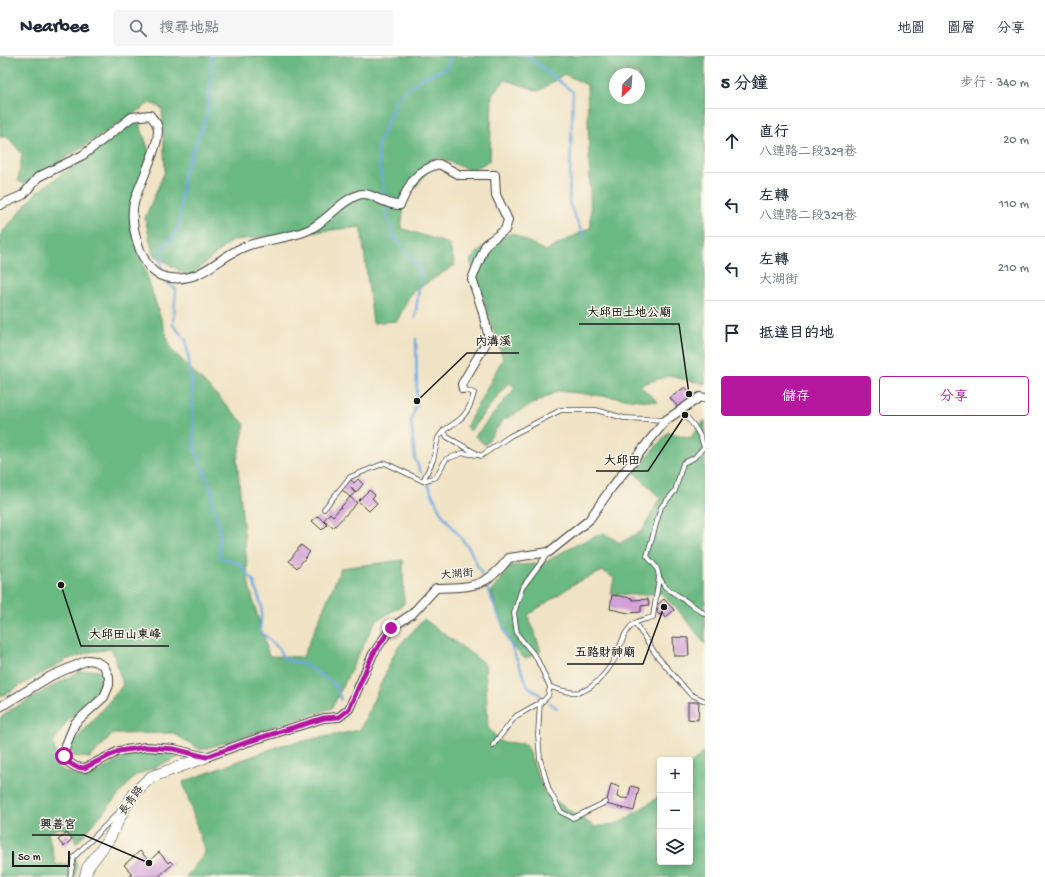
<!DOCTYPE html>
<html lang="zh-TW">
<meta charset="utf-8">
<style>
body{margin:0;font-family:"Gochi Hand","LXGW WenKai TC",sans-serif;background:#f6f6f7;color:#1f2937}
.controls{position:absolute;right:12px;bottom:12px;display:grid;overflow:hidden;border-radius:4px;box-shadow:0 2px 6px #0003}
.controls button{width:36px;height:36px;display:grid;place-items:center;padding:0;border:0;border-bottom:1px solid #e0e1e3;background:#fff;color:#1f2937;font:20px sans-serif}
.compass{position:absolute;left:609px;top:12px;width:36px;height:36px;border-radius:50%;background:#fff;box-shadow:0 2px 6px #0003;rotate:205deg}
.scale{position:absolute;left:12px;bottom:10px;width:58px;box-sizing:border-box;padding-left:4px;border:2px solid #1c1c1c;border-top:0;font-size:11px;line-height:14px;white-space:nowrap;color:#1c1c1c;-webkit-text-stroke:3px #fbf7ec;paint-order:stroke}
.stop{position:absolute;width:12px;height:12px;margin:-9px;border:3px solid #b5179e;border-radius:50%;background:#fff}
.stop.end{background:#b5179e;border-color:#fff;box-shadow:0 1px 4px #0008}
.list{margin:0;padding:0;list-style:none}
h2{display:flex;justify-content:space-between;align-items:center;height:52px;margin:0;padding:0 16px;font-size:17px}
h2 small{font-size:13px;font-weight:400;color:#747a83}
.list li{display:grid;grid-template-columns:26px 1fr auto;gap:12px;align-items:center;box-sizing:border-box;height:64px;padding:0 16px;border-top:1px solid #e0e1e3}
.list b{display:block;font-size:15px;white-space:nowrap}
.list p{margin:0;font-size:13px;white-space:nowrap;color:#747a83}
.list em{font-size:13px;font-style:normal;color:#747a83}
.actions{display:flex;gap:8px;padding:12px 16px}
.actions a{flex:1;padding:9px 0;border:1px solid #b5179e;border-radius:4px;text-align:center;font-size:14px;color:#b5179e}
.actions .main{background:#b5179e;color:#fff}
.icon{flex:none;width:22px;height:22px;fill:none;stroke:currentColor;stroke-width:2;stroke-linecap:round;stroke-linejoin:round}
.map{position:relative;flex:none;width:705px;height:821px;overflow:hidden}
header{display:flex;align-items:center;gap:24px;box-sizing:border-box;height:56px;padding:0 20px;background:#fff;border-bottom:1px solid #e0e1e3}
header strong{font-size:19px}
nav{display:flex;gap:22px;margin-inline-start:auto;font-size:14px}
.search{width:280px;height:36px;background:#f6f6f7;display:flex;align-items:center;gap:10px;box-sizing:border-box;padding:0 14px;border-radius:4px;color:#747a83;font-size:15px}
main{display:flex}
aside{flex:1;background:#fff}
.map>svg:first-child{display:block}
</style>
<header>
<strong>Nearbee</strong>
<div class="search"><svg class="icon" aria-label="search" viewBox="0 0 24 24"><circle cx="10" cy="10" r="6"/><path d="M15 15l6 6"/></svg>搜尋地點</div>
<nav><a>地圖</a><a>圖層</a><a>分享</a></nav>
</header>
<main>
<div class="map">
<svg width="705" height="821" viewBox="0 0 705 821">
<rect width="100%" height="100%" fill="#fbf7ec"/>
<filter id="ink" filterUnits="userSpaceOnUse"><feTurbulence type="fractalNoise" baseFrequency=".025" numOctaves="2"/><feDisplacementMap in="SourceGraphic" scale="8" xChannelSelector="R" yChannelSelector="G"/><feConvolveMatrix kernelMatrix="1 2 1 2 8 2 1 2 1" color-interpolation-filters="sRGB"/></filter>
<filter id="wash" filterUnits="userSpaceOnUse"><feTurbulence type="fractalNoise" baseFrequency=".012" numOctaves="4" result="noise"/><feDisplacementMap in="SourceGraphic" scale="16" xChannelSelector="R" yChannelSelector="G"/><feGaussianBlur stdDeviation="0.9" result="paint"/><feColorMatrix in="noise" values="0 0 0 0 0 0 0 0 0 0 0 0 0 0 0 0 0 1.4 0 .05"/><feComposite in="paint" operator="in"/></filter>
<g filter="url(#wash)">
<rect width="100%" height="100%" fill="#f0e3c5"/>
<g fill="#6ab882" stroke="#436a4f" fill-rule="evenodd">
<path d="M0 0H705V328L669 320 639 329 658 346 558 335 503 364 485 389 475 380 516 331 508 327 470 375 466 371 503 302 470 204 486 188 512 177 546 195 591 171 587 29 564 18 539 35 506 24 492 38 490 104 472 115 438 101 405 145 401 172 449 188 455 209 411 237 397 265 373 267 361 171 232 184 189 221 153 198 145 162 165 115 162 52 150 47 26 128 18 125 22 98 8 81H0ZM615 18H639V42H615Z"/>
<path d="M138 64 149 95 130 169 171 293 245 368 237 404 249 530 269 600 303 601 341 512 403 504 404 548 375 566 332 652 201 694 173 677 113 678 90 702 73 700 70 691 123 629 112 593 90 596 66 604 0 641V179L37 136Z"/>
<path d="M705 364V588L679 555 661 537 637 539 611 538 614 522 603 515 577 526 528 559 541 595 525 603 508 586 491 536 511 510 544 507 573 490 604 477 620 487 642 475 660 442 635 417 668 376 690 382Z"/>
<path d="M424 563 485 608 488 672 502 686 526 688 545 738 595 771 619 767 653 745 660 739V806H690V709L705 695V821H186L205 797 183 726 282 689 360 674 397 592Z"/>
<path d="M92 614 102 616 101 630 66 667 53 687 60 713 85 723 135 696 170 697 179 701 135 720 76 788 72 775 59 772 48 777 56 809 77 806 75 821H0V662L9 655 78 616Z"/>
</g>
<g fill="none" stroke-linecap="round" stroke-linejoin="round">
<g stroke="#6fa8de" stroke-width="2.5">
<path d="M527 0 573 36 569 147 585 183"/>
<path d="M384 139 377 91 397 41 421 23 447 12 451 0"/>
<path d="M386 154 393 179 421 216 415 262"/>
<path d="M161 215 162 194 179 172 183 120 206 62 211 20V0"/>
<path d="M166 226 176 233 173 269 186 284 192 329 194 391 211 432 213 450 218 466 220 501 239 508 253 524 262 551 260 575 278 592 284 603 305 609 323 620 336 630 341 644"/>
<path d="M416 283 417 345 411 365 415 403 421 416"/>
<path d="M428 429 441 457 469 492 482 519"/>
<path d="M487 532 528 630 540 639"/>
<path d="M550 647 557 652"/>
</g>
</g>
<g id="blocks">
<g fill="#d19fd9">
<path d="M685 331 692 338 689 340 691 342 679 352 670 342Z"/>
<path d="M349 422 354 427 358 423 363 428 356 437 350 431 355 437 350 441 340 432Z"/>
<path d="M369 434 375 439 372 442 377 447 369 455 358 445Z"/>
<path d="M350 441 357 447 333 472 324 464 330 457 333 460Z"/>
<path d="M318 460 327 469 322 474 312 465Z"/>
<path d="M301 489 310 496 297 512 289 505Z"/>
<path d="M612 539 632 542V544L648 543 649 549 641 550V556L629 557 610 553Z"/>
<path d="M664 543 674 554 665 562 662 557 659 559 656 555 658 553 656 550Z"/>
<path d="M673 581 688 582 689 600H674Z"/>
<path d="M688 646H699L698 664 688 663Z"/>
<path d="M611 728 619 731 617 741 628 743 631 730 639 732 634 755 606 748Z"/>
<path d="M67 777 72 783 64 791 58 784Z"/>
<path d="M140 795 149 805 159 796 168 807 170 805 173 808 158 821H129L132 818 124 809Z"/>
</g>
</g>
</g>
<g filter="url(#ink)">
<use href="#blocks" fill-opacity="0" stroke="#3c3a35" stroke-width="1"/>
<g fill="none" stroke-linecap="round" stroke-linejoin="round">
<g stroke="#3c3a35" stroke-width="5.5">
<g id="lane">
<path d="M463 333 474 337C469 358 461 364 444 374L447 381 481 400 510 380 561 354H596L624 362 666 364"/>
<path d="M680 355C692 365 700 376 704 391L694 402 683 407 675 435 661 451 647 500 657 512 659 521 665 531 705 558"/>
<path d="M423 425 433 404 438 382 444 374"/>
<path d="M324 453 350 421 385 407 423 425 436 421 446 403 463 397 478 399"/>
<path d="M548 497 522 532 514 557 517 578 536 601 550 631"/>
<path d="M635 567 657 600 690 638 705 645"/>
<path d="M540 645 538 679 540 703 549 734 561 756 573 762 606 746"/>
<path d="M493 689 516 660 543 645 548 640 550 631C558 633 571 638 580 636 596 632 612 610 618 596 622 585 625 574 635 567 640 564 647 563 653 561L659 521"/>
<path d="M70 821 74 801 117 758"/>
</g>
</g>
<g stroke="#3c3a35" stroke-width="10">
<g id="street">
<path d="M0 149 23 139 38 121 83 99 132 61 150 59C152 62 156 66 157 69 163 85 138 129 134 147 130 162 135 180 140 194 146 209 154 221 171 222 202 226 218 201 244 191 264 183 286 183 306 175 326 167 338 146 358 139 371 134 384 150 400 149 410 128 414 115 439 108L460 119H495L496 139 508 164 505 174 486 188 472 223 482 253 489 282 462 328 463 333"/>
<path d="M0 651 51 620 88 604 95 605 104 610 109 621V629L104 641 75 667 66 689 64 700 68 706 76 711 85 712 119 695 146 691 174 693 206 701 250 685 324 662 339 661 349 653 373 598 391 572 412 558 436 532C472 531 486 532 509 502L549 496 589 464 612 431 666 364 700 341 705 342"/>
</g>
</g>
<g stroke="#3c3a35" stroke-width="12">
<path id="secondary" d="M85 821 88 811 109 783 124 753 136 735 151 721 206 701"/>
</g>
<use href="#lane" stroke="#fff" stroke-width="4"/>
<use href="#street" stroke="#fff" stroke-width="8"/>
<use href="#secondary" stroke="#fff" stroke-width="11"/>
</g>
</g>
<g fill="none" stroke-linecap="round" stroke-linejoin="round" filter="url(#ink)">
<path stroke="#b5179e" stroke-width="5" d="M64 700 68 706 76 711 84 712 119 695 146 691 174 693 206 701 250 685 324 662 339 661 349 653 373 598 391 572"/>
</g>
<g text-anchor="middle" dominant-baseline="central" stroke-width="3" stroke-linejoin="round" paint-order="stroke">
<g font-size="11" fill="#1c1c1c" stroke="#fbf7ec">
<text transform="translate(457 519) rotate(-5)">大湖街</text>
<text transform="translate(132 745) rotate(-54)">長青路</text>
</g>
</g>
<path fill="none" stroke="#1c1c1c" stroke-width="1.5" d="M689 338L679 268H579M417 345L467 297H519M685 359L648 415H596M61 529L81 590H169M664 551L643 608H567M149 807L84 779H32"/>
<g fill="#1c1c1c" stroke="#fbf7ec" stroke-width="1.5">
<circle cx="689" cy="338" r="4"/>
<circle cx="417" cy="345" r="4"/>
<circle cx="685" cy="359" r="4"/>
<circle cx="61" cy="529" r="4"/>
<circle cx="664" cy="551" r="4"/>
<circle cx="149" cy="807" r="4"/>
</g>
<g font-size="12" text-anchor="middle" font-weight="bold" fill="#1c1c1c" stroke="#fbf7ec" stroke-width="3" stroke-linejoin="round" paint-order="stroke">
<text x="629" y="260">大邱田土地公廟</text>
<text x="493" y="289">內溝溪</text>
<text x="622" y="408">大邱田</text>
<text x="125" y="582">大邱田山東峰</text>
<text x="605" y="600">五路財神廟</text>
<text x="58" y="772">興善宮</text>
</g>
</svg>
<div class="controls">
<button>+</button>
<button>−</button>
<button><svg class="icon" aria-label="layers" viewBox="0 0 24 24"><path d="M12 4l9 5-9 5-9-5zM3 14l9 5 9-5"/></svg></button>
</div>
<svg class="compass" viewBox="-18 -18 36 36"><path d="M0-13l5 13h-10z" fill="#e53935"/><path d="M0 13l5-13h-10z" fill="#747a83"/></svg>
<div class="scale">50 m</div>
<div class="stop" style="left:64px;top:700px"></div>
<div class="stop end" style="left:391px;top:572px"></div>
</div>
<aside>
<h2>5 分鐘<small>步行 · 340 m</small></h2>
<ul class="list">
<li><svg class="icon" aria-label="ahead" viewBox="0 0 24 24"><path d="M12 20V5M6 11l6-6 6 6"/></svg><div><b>直行</b><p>八連路二段329巷</p></div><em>20 m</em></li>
<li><svg class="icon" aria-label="left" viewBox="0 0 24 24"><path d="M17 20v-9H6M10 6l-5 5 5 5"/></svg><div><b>左轉</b><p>八連路二段329巷</p></div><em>110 m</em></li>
<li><svg class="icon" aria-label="left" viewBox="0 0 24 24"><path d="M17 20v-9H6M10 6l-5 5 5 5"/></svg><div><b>左轉</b><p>大湖街</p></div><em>210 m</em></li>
<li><svg class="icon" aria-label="arrive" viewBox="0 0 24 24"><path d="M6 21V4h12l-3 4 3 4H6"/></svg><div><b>抵達目的地</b></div></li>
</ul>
<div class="actions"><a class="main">儲存</a><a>分享</a></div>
</aside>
</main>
